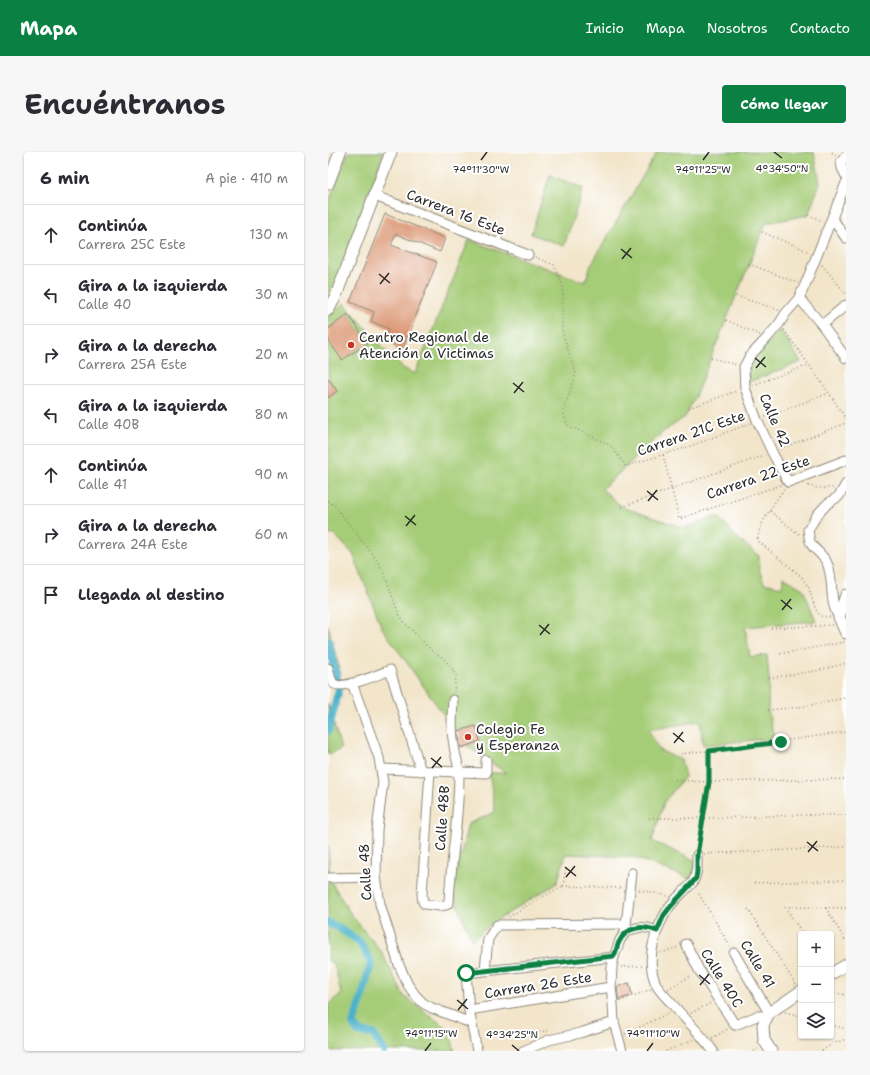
<!DOCTYPE html>
<html lang="es">
<meta charset="utf-8">
<style>
body{margin:0;font-family:"Shantell Sans",sans-serif;background:#f7f7f7;color:#2b2b33}
.controls{position:absolute;right:12px;bottom:12px;display:grid;overflow:hidden;border-radius:4px;box-shadow:0 1px 3px #0004}
.controls button{width:36px;height:36px;display:grid;place-items:center;padding:0;border:0;border-bottom:1px solid #e1e1e2;background:#fff;color:#2b2b33;font:20px sans-serif}
.stop{position:absolute;width:12px;height:12px;margin:-9px;border:3px solid #0b8043;border-radius:50%;background:#fff}
.stop.end{background:#0b8043;border-color:#fff;box-shadow:0 1px 4px #0008}
.list{margin:0;padding:0;list-style:none}
h2{display:flex;justify-content:space-between;align-items:center;height:52px;margin:0;padding:0 16px;font-size:17px}
h2 small{font-size:13px;font-weight:400;color:#7c7c81}
.list li{display:grid;grid-template-columns:26px 1fr auto;gap:12px;align-items:center;box-sizing:border-box;height:60px;padding:0 16px;border-top:1px solid #e1e1e2}
.list b{display:block;font-size:15px;white-space:nowrap}
.list p{margin:0;font-size:13px;white-space:nowrap;color:#7c7c81}
.list em{font-size:13px;font-style:normal;color:#7c7c81}
.icon{flex:none;width:22px;height:22px;fill:none;stroke:currentColor;stroke-width:2;stroke-linecap:round;stroke-linejoin:round}
.map{position:relative;flex:none;width:518px;height:899px;overflow:hidden;border-radius:4px}
header{display:flex;align-items:center;gap:24px;box-sizing:border-box;height:56px;padding:0 20px;background:#0b8043;color:#fff}
header strong{font-size:19px}
nav{display:flex;gap:22px;margin-inline-start:auto;font-size:14px}
.intro{display:flex;align-items:center;justify-content:space-between;box-sizing:border-box;height:96px;padding:0 24px}
h1{margin:0;font-size:28px}
.button{padding:10px 18px;border-radius:4px;background:#0b8043;color:#fff;font-size:14px;font-weight:700}
main{display:flex;gap:24px;padding:0 24px}
aside{flex:1;background:#fff;border-radius:4px;box-shadow:0 1px 3px #0004}
.map>svg:first-child{display:block}
</style>
<header>
<strong>Mapa</strong>
<nav><a>Inicio</a><a>Mapa</a><a>Nosotros</a><a>Contacto</a></nav>
</header>
<div class="intro"><h1>Encuéntranos</h1><a class="button">Cómo llegar</a></div>
<main>
<aside>
<h2>6 min<small>A pie · 410 m</small></h2>
<ul class="list">
<li><svg class="icon" aria-label="ahead" viewBox="0 0 24 24"><path d="M12 20V5M6 11l6-6 6 6"/></svg><div><b>Continúa</b><p>Carrera 25C Este</p></div><em>130 m</em></li>
<li><svg class="icon" aria-label="left" viewBox="0 0 24 24"><path d="M17 20v-9H6M10 6l-5 5 5 5"/></svg><div><b>Gira a la izquierda</b><p>Calle 40</p></div><em>30 m</em></li>
<li><svg class="icon" aria-label="right" viewBox="0 0 24 24"><path d="M7 20v-9h11M14 6l5 5-5 5"/></svg><div><b>Gira a la derecha</b><p>Carrera 25A Este</p></div><em>20 m</em></li>
<li><svg class="icon" aria-label="left" viewBox="0 0 24 24"><path d="M17 20v-9H6M10 6l-5 5 5 5"/></svg><div><b>Gira a la izquierda</b><p>Calle 40B</p></div><em>80 m</em></li>
<li><svg class="icon" aria-label="ahead" viewBox="0 0 24 24"><path d="M12 20V5M6 11l6-6 6 6"/></svg><div><b>Continúa</b><p>Calle 41</p></div><em>90 m</em></li>
<li><svg class="icon" aria-label="right" viewBox="0 0 24 24"><path d="M7 20v-9h11M14 6l5 5-5 5"/></svg><div><b>Gira a la derecha</b><p>Carrera 24A Este</p></div><em>60 m</em></li>
<li><svg class="icon" aria-label="arrive" viewBox="0 0 24 24"><path d="M6 21V4h12l-3 4 3 4H6"/></svg><div><b>Llegada al destino</b></div></li>
</ul>
</aside>
<div class="map">
<svg width="518" height="899" viewBox="0 0 518 899">
<rect width="100%" height="100%" fill="#fff"/>
<filter id="ink" filterUnits="userSpaceOnUse"><feTurbulence type="fractalNoise" baseFrequency=".025" numOctaves="2"/><feDisplacementMap in="SourceGraphic" scale="8" xChannelSelector="R" yChannelSelector="G"/><feConvolveMatrix kernelMatrix="1 2 1 2 8 2 1 2 1" color-interpolation-filters="sRGB"/></filter>
<filter id="wash" filterUnits="userSpaceOnUse"><feTurbulence type="fractalNoise" baseFrequency=".012" numOctaves="4" result="noise"/><feDisplacementMap in="SourceGraphic" scale="16" xChannelSelector="R" yChannelSelector="G"/><feGaussianBlur stdDeviation="0.9" result="paint"/><feColorMatrix in="noise" values="0 0 0 0 0 0 0 0 0 0 0 0 0 0 0 0 0 1.4 0 .05"/><feComposite in="paint" operator="in"/></filter>
<g filter="url(#wash)">
<rect width="100%" height="100%" fill="#f2e5ca"/>
<g fill="#a5cc77" stroke="#687c51">
<path d="M20 0H56L2 149 0 147V53Z"/>
<path d="M329 0H486L492 31 480 63 438 71 366 247 357 265 335 280 274 337 294 355 356 376 390 364 408 385 431 404V417L436 431 454 435 455 425 475 437 488 469 417 475 422 505 439 503 441 526 440 558 446 586 375 593 372 569 321 578 331 598 353 608 357 625 336 650 324 689 368 709 365 728 305 705 238 702 229 731 166 770 144 788 124 739 140 672 167 660 161 621H178L139 594 152 589 148 574 128 580 54 476 25 402 6 382 0 383V246L9 239 0 226V188L14 207 40 191 21 163 25 161 54 195 75 216 87 222 141 88 257 130 263 113Z"/>
<path d="M222 23 255 36 236 94 203 82Z"/>
<path d="M16 151 23 159 0 177V164Z"/>
<path d="M452 178 473 210 420 230V219L423 210Z"/>
<path d="M0 473 13 523 7 527 0 498Z"/>
<path d="M0 552 5 568 13 597 0 603Z"/>
<path d="M0 693 2 728 24 764 53 799 76 844 121 878 127 899H0V854L13 841 6 811 0 809Z"/>
</g>
<g fill="none" stroke-linecap="round" stroke-linejoin="round">
<g stroke="#4bb2ca" stroke-width="8">
<path d="M0 489 9 528"/>
<path d="M0 579 11 537"/>
<path d="M0 771 9 775 31 789 43 811 33 849 25 872 30 880 45 882 56 899"/>
</g>
</g>
<g id="blocks">
<g fill="#db9471">
<path d="M57 62 117 86 112 100 68 82 63 93 109 110 103 126 96 143 73 202 58 184 61 177 43 169 46 160 22 150Z"/>
<path d="M20 162 40 191 14 208 0 188V177Z"/>
<path d="M0 226 9 239 0 246Z"/>
<path d="M148 574 152 589 133 596 130 579Z"/>
<path d="M301 831 304 843 291 848 289 835Z"/>
</g>
</g>
</g>
<g filter="url(#ink)">
<use href="#blocks" fill-opacity="0" stroke="#8e887a" stroke-width="1"/>
<g fill="none" stroke-linecap="round" stroke-linejoin="round">
<g stroke="#8e887a" stroke-width="6">
<path id="service" d="M170 91 173 81"/>
</g>
<g stroke="#8e887a" stroke-width="11">
<g id="minor">
<path d="M518 4 513 10 514 16 518 24"/>
<path d="M518 31 477 133 471 146 458 161 451 172 439 186 422 204 416 215 417 236 429 268 444 300 460 330 518 308"/>
<path d="M47 44 200 103"/>
<path d="M504 66 518 86"/>
<path d="M471 146 494 173 518 206"/>
<path d="M494 173 518 153"/>
<path d="M511 465C500 449 507 429 499 411 496 404 488 399 483 392 481 389 481 382 480 378L489 363 499 352 511 344 518 332"/>
<path d="M0 516C1 520 2 527 5 531 12 539 52 522 62 518L93 619"/>
<path d="M24 531 51 606 55 630 49 678 48 725 52 752 71 813 80 833 88 844 95 851 104 856 143 871"/>
<path d="M53 617 158 621V608"/>
<path d="M102 619 94 743 95 750 97 752 111 754 118 753 121 750C123 707 131 665 131 622 131 612 127 603 126 594 123 579 124 564 125 548"/>
<path d="M369 703C369 712 370 721 365 730 358 738 349 745 342 754 327 776 316 809 329 834 333 841 340 847 345 853 358 868 373 882 385 899"/>
<path d="M0 726 48 725"/>
<path d="M297 781C308 774 317 774 329 779"/>
<path d="M358 792 371 818 407 873 429 864H440"/>
<path d="M406 801 441 861"/>
<path d="M157 818 160 787 169 773 298 772"/>
<path d="M141 858 283 835"/>
<path d="M149 899 141 858 138 821 286 805"/>
<path d="M195 899 221 888 252 881 286 870"/>
<path d="M294 899 286 870 285 852 283 835 284 815 286 805 292 788 297 781 304 721"/>
</g>
</g>
<g stroke="#8e887a" stroke-width="13">
<g id="tertiary">
<path d="M0 32 12 0"/>
<path d="M0 158 7 146 63 0"/>
<path d="M518 443 511 465 518 481"/>
<path d="M503 822 518 813"/>
<path d="M443 899 436 888 435 873 441 861 473 839"/>
</g>
</g>
<g stroke="#8e887a" stroke-width="1.5" stroke-dasharray="1 3" stroke-linecap="butt">
<path d="M504 0 508 4"/>
<path d="M480 63 495 69"/>
<path d="M434 80 482 100"/>
<path d="M207 105 226 113 235 134 234 180 248 222 235 260 239 273 282 293 298 314 360 295 423 271"/>
<path d="M421 112 470 131"/>
<path d="M494 113 518 142"/>
<path d="M408 144 451 158"/>
<path d="M398 168 432 183"/>
<path d="M456 178 501 241 518 267"/>
<path d="M383 206 409 213"/>
<path d="M425 233 481 213"/>
<path d="M361 256 409 239"/>
<path d="M437 265 501 241"/>
<path d="M452 297 518 271"/>
<path d="M335 303 351 367 453 333"/>
<path d="M476 333 490 336H506"/>
<path d="M456 337C448 349 428 375 430 389L473 424 481 436 487 456 492 464 502 465"/>
<path d="M0 349 7 354 48 407 57 423 70 460 76 470 104 499 114 505 123 515 128 524 126 540"/>
<path d="M294 355 437 303"/>
<path d="M442 359 473 384"/>
<path d="M443 476 505 473"/>
<path d="M452 502 516 490"/>
<path d="M441 526 488 519 518 511"/>
<path d="M440 558 474 555 500 549 518 546"/>
<path d="M353 602C408 595 463 588 518 580"/>
<path d="M347 628 381 630 518 627"/>
<path d="M321 666H375L424 665 462 663H518"/>
<path d="M370 695 381 630V599"/>
<path d="M376 702 518 695"/>
<path d="M426 731 518 728"/>
<path d="M235 734 295 736"/>
<path d="M235 734 238 717"/>
<path d="M311 738 328 741 340 744"/>
<path d="M371 742 402 794"/>
<path d="M457 755 518 756"/>
<path d="M457 755 475 782"/>
<path d="M498 756 518 790"/>
<path d="M420 757 468 833"/>
<path d="M181 765 196 755 235 734"/>
<path d="M333 801 350 795"/>
<path d="M293 815 315 814"/>
<path d="M340 837 364 823"/>
<path d="M503 840 518 843"/>
<path d="M292 849 323 837"/>
<path d="M457 860 473 864"/>
<path d="M363 861 383 851"/>
<path d="M503 873 518 877"/>
<path d="M183 882 220 879"/>
<path d="M297 882 341 861"/>
<path d="M384 886 400 877"/>
<path d="M338 899 366 887"/>
<path d="M426 899 430 897"/>
<path d="M494 899 504 892 518 887"/>
</g>
<use href="#service" stroke="#fff" stroke-width="4.5"/>
<use href="#minor" stroke="#fff" stroke-width="9"/>
<use href="#tertiary" stroke="#fff" stroke-width="11"/>
</g>
</g>
<g fill="none" stroke-linecap="round" stroke-linejoin="round" filter="url(#ink)">
<path stroke="#0b8043" stroke-width="5" d="M138 821 286 804C288 800 289 794 291 790 299 774 315 773 329 779L336 763 343 754 365 730 368 726 369 720V703L381 630V599L453 590"/>
</g>
<path fill="none" stroke="#2b2b2b" stroke-width="1.5" d="M446 0 454 6M153 8 159 0M375 8 381 0M293 97 304 106M294 107 303 96M51 122 62 131M52 132 61 121M427 206 438 215M428 216 437 205M185 231 196 240M186 241 195 230M319 339 330 348M320 349 329 338M77 364 88 373M78 374 87 363M453 448 464 457M454 458 463 447M211 473 222 482M212 483 221 472M345 581 356 590M346 591 355 580M103 606 114 615M104 616 113 605M479 690 490 699M480 700 489 689M237 715 248 724M238 725 247 714M371 823 382 832M372 833 381 822M129 848 140 857M130 858 139 847M184 893 191 899M97 899 103 891M319 899 325 891"/>
<g fill="#c8321e" stroke="#fff" stroke-width="1.5">
<circle cx="23" cy="193" r="4"/>
<circle cx="140" cy="585" r="4"/>
</g>
<g text-anchor="middle" dominant-baseline="central" stroke-width="4" stroke-linejoin="round" paint-order="stroke">
<g font-size="14" fill="#2b2b2b" stroke="#fff">
<text transform="translate(128 60) rotate(21)">Carrera 16 Este</text>
<text transform="translate(447 268) rotate(67)">Calle 42</text>
<text transform="translate(363 281) rotate(-19)">Carrera 21C Este</text>
<text transform="translate(430 325) rotate(-19)">Carrera 22 Este</text>
<text transform="translate(114 666) rotate(-86)">Calle 48B</text>
<text transform="translate(37 720) rotate(-93)">Calle 48</text>
<text transform="translate(430 812) rotate(59)">Calle 41</text>
<text transform="translate(394 826) rotate(58)">Calle 40C</text>
<text transform="translate(210 833) rotate(-9)">Carrera 26 Este</text>
</g>
<g font-size="14" fill="#2b2b2b" stroke="#fff" text-anchor="start">
<text x="31" y="185">Centro Regional de<tspan x="31" dy="16">Atención a Victimas</tspan></text>
<text x="148" y="577">Colegio Fe<tspan x="148" dy="16">y Esperanza</tspan></text>
</g>
</g>
<g font-size="10" text-anchor="middle" fill="#2b2b2b" stroke="#fff" stroke-width="4" stroke-linejoin="round" paint-order="stroke">
<text x="454" y="20">4°34'50"N</text>
<text x="153" y="21">74°11'30"W</text>
<text x="375" y="21">74°11'25"W</text>
<text x="103" y="885">74°11'15"W</text>
<text x="325" y="885">74°11'10"W</text>
<text x="184" y="886">4°34'25"N</text>
</g>
</svg>
<div class="controls">
<button>+</button>
<button>−</button>
<button><svg class="icon" aria-label="layers" viewBox="0 0 24 24"><path d="M12 4l9 5-9 5-9-5zM3 14l9 5 9-5"/></svg></button>
</div>
<div class="stop" style="left:138px;top:821px"></div>
<div class="stop end" style="left:453px;top:590px"></div>
</div>
</main>
